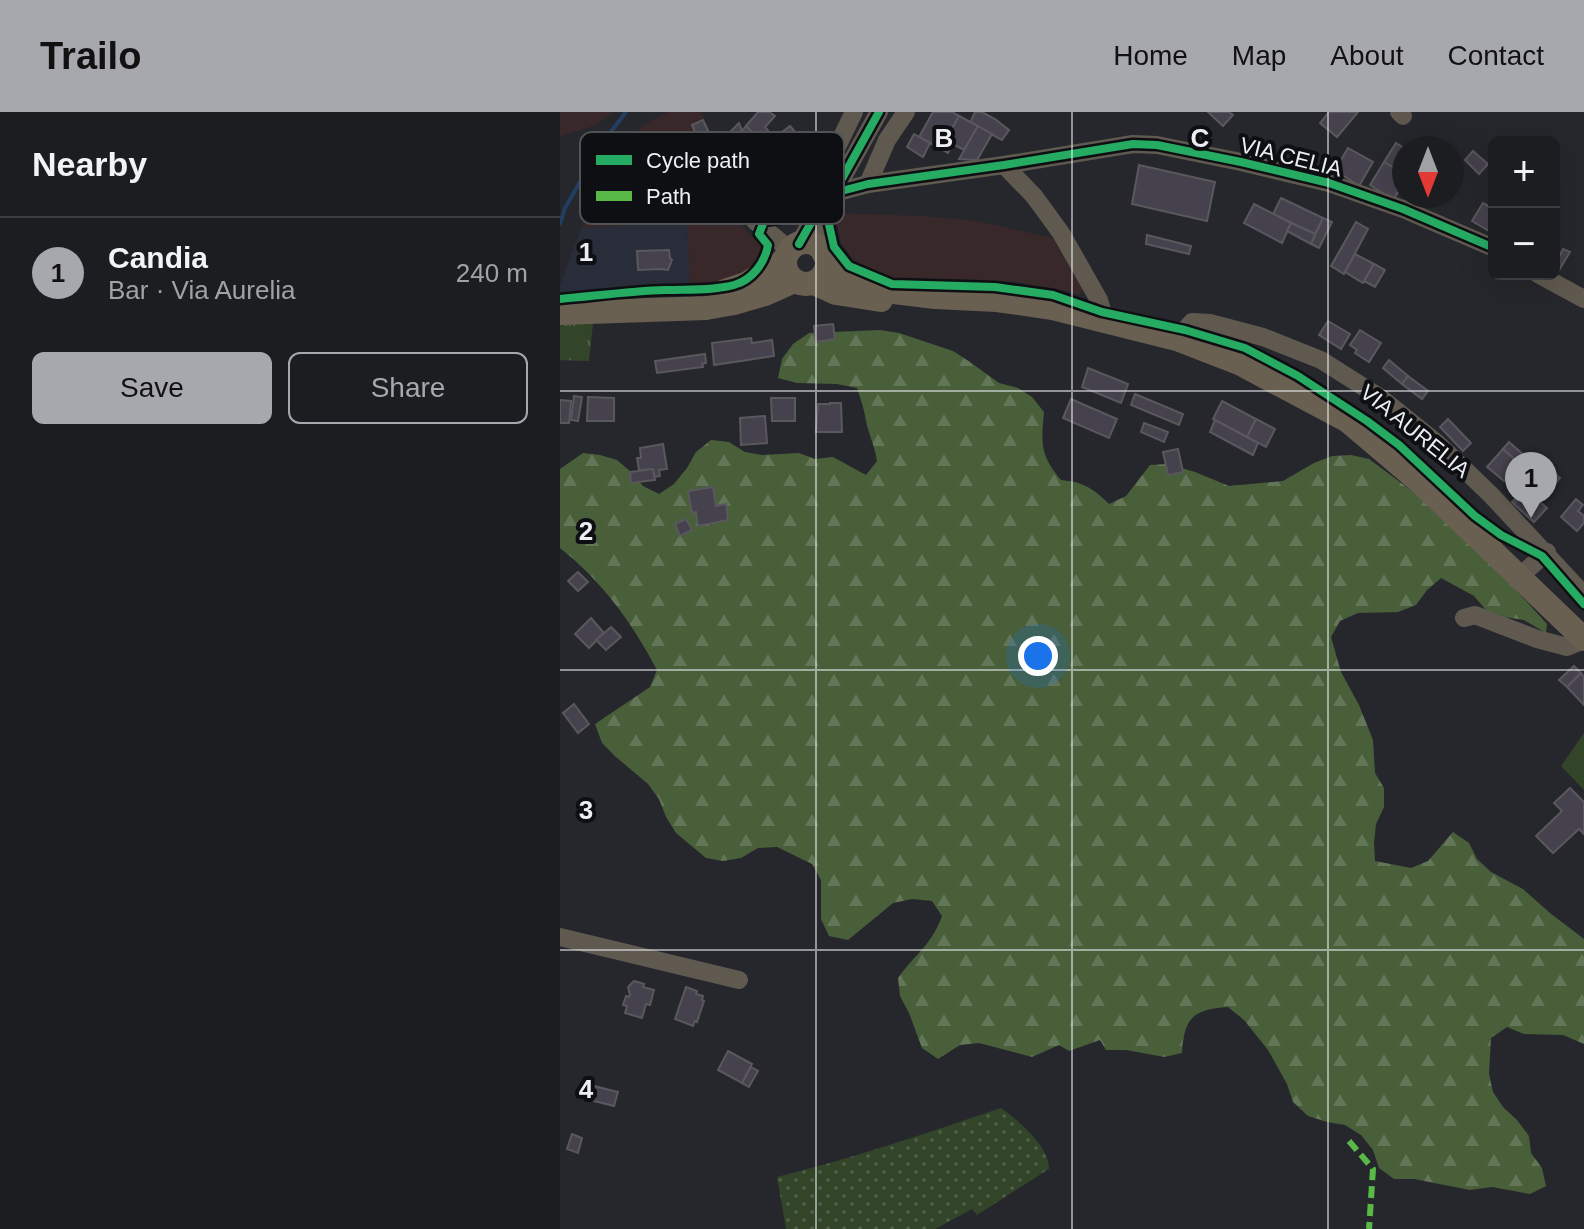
<!DOCTYPE html>
<meta charset="utf-8">
<style>
body{margin:0;font-family:Arial,sans-serif;background:#25262a;color:#f1f3f6}
.controls{position:absolute;right:24px;top:24px;display:grid;overflow:hidden;border-radius:12px;box-shadow:0 8px 32px #0002}
.controls button{width:72px;height:72px;display:grid;place-items:center;padding:0;border:0;border-bottom:2px solid #3a3b3f;background:#1c1d21;color:#f1f3f6;font:40px sans-serif}
.compass{position:absolute;left:832px;top:24px;width:72px;height:72px;border-radius:50%;background:#1c1d21;box-shadow:0 8px 32px #0002;rotate:180deg}
.you{position:absolute;left:478px;top:544px;width:28px;height:28px;margin:-20px;border:6px solid #fff;border-radius:50%;background:#1a73e8;box-shadow:0 0 0 12px #1a73e833}
.badge{display:grid;place-items:center;width:52px;height:52px;border-radius:50%;background:#a7a8ae;color:#111;font-size:26px;font-weight:700}
.pin{position:absolute;translate:-50% -66px;filter:drop-shadow(0 2px 4px #0008)}
.pin::after{content:'';position:absolute;top:42px;width:28px;height:24px;background:inherit;clip-path:polygon(0 0,100% 0,50% 100%)}
.list{margin:0;padding:0;list-style:none}
h2{display:flex;justify-content:space-between;align-items:center;height:104px;margin:0;padding:0 32px;font-size:34px}
h2 small{font-size:26px;font-weight:400;color:#a0a2a5}
.list li{display:grid;grid-template-columns:52px 1fr auto;gap:24px;align-items:center;box-sizing:border-box;height:112px;padding:0 32px;border-top:2px solid #3a3b3f}
.list b{display:block;font-size:30px;white-space:nowrap}
.list p{margin:0;font-size:26px;white-space:nowrap;color:#a0a2a5}
.list em{font-size:26px;font-style:normal;color:#a0a2a5}
.actions{display:flex;gap:16px;padding:24px 32px}
.actions a{flex:1;padding:18px 0;border:2px solid #a7a8ae;border-radius:12px;text-align:center;font-size:28px;color:#a7a8ae}
.actions .main{background:#a7a8ae;color:#111}
.map{position:relative;flex:none;width:1024px;height:1117px;overflow:hidden}
header{display:flex;align-items:center;gap:48px;box-sizing:border-box;height:112px;padding:0 40px;background:#a7a8ae;color:#111}
header strong{font-size:38px}
nav{display:flex;gap:44px;margin-inline-start:auto;font-size:28px}
main{display:flex}
aside{flex:1;background:#1c1d21}
.map>svg:first-child{display:block}
</style>
<header>
<strong>Trailo</strong>
<nav><a>Home</a><a>Map</a><a>About</a><a>Contact</a></nav>
</header>
<main>
<aside>
<h2>Nearby<small></small></h2>
<ul class="list">
<li><span class="badge">1</span><div><b>Candia</b><p>Bar · Via Aurelia</p></div><em>240 m</em></li>
</ul>
<div class="actions"><a class="main">Save</a><a>Share</a></div>
</aside>
<div class="map">
<svg width="1024" height="1117" viewBox="0 0 1024 1117">
<defs>
<pattern id="grass-dots" width="8" height="8" patternUnits="userSpaceOnUse" patternTransform="scale(2)"><rect width="8" height="8" fill="#334529"/><path d="M2 2h.1M6 6h.1" fill="none" stroke="#516049" stroke-width="1.8" stroke-linecap="round"/></pattern>
<pattern id="forest-firs" width="22" height="20" patternUnits="userSpaceOnUse" patternTransform="scale(2)"><rect width="22" height="20" fill="#485f3a"/><path d="M5 1l3.5 6h-7zM16 11l3.5 6h-7z" fill="#637657"/></pattern>
<pattern id="park-tufts" width="24" height="20" patternUnits="userSpaceOnUse" patternTransform="scale(2)"><rect width="24" height="20" fill="#334529"/><path d="M3 7l-1-3M5 7V3M7 7l1-3M15 17l-1-3M17 17v-4M19 17l1-3" fill="none" stroke="#516049"/></pattern>
</defs>
<rect width="100%" height="100%" fill="#26272c"/>
<path fill="#292d39" d="M127 110 130 173 0 182V174L21 116Z"/>
<g fill="#382829">
<path d="M0 0H53L34 14 0 24Z"/>
<path d="M108 0H141L162 47 133 75V81L155 83V114L181 113 204 137 205 143 196 155 163 170 130 173 127 110 21 116 56 45 83 13Z"/>
<path d="M275 101 363 104 417 109 497 127 524 177 519 183 508 179 457 170 406 167 331 168 305 156 292 146 281 131Z"/>
</g>
<path fill="url(#grass-dots)" d="M441 996C458 1008 490 1035 489 1057L417 1103 412 1097 375 1117H226L217 1065C294 1046 367 1021 441 996Z"/>
<path fill="url(#forest-firs)" d="M320 218 339 221 393 239 410 250 439 271 458 276 472 285 484 300C481 331 480 343 501 368 523 370 533 376 549 392L566 384 590 353 608 352 635 360 669 374 723 369 754 351 772 344 791 343 809 347 875 396 937 457 987 512 986 521 964 508 945 505 926 498 914 484 881 466 867 478 856 493 838 500 798 501 780 509 771 525 781 560 799 593 813 628 815 661 824 676V695L816 712 814 730 815 749 851 756 868 749 893 720 909 731 917 747 931 760 963 777 990 801 1024 827V932L1003 923 964 922 947 915 931 926 929 962 933 980 943 995 957 1008 969 1024 971 1041 982 1056 986 1074 970 1082 932 1075 910 1078 854 1067H834L819 1056 813 1038 801 1023 785 1013 767 1010 748 1004 733 990 727 972 708 938 684 908 668 895C633 897 624 906 622 941L604 945 566 938H546L540 928 509 939 499 933 472 945 419 931 400 933 378 947 362 936 349 901 340 884 338 866C355 842 371 834 382 804L372 789 352 787 333 791 288 828 269 824 261 807V768L252 752 217 735 198 736 181 746 163 749 146 746 116 721 106 705 99 687 88 672 56 645 42 631 35 612 90 575 97 558C73 512 41 468 0 436V357L23 341 40 343 57 348 71 360 83 374 99 382 114 372 127 356 136 340 151 328 169 330 185 340 202 343 239 341 255 347 273 345 306 363 317 349C315 335 309 323 306 309 304 297 301 288 297 276L277 272 237 271 218 266 222 247 233 232 249 221Z"/>
<path fill="url(#park-tufts)" d="M0 209 33 211 29 249 0 248Z"/>
<path fill="#334529" d="M1024 621V678L1001 654Z"/>
<g fill="none" stroke-linecap="round" stroke-linejoin="round">
<path stroke="#223e60" stroke-width="4" d="M0 112 5 96 43 30 66 0"/>
</g>
<g fill="#46424d" stroke="#59585c" stroke-width="2">
<path d="M198 0H209L215 4 205 15 210 21 200 29 186 14Z"/>
<path d="M373 0H392L399 4 381 37 359 25Z"/>
<path d="M415 0H422L435 7 449 18 442 28 410 11Z"/>
<path d="M648 0H669L673 3 663 14Z"/>
<path d="M769 0H798L777 25 760 11Z"/>
<path d="M399 4 418 14 404 38 393 32 388 41 381 37Z"/>
<path d="M143 8 152 27 140 32 132 13Z"/>
<path d="M179 11 182 19 186 14 193 21 165 46 157 33Z"/>
<path d="M230 14 241 27 223 42 212 28Z"/>
<path d="M418 14 432 22 417 48 399 47Z"/>
<path d="M354 22 370 31 363 45 347 35Z"/>
<path d="M836 31 844 36V62L824 50Z"/>
<path d="M788 36 813 50 799 74 775 58Z"/>
<path d="M913 39 928 52 919 62 905 48Z"/>
<path d="M824 50 844 62V71L833 88 810 73Z"/>
<path d="M579 53 655 70 647 109 572 92Z"/>
<path d="M721 86 763 106 755 122 713 102Z"/>
<path d="M923 91 934 97V122L912 109Z"/>
<path d="M694 92 731 111 722 131 684 111Z"/>
<path d="M763 106 772 110 759 136 751 132Z"/>
<path d="M796 110 808 117 784 162 771 154Z"/>
<path d="M731 111 755 122 751 132 727 119Z"/>
<path d="M587 123 631 134 629 142 586 132Z"/>
<path d="M1003 137 1010 140 995 165 994 143 999 145Z"/>
<path d="M109 138 110 146 112 148 108 158 100 157 78 158 77 139Z"/>
<path d="M795 142 814 152 803 171 785 160Z"/>
<path d="M814 152 825 158 815 175 804 169Z"/>
<path d="M768 209 790 222 781 237 759 223Z"/>
<path d="M273 212 275 227 256 230 254 214Z"/>
<path d="M800 218 821 231 809 250 795 241 797 238 790 233Z"/>
<path d="M191 226 192 231 212 228 214 244 154 253 152 231Z"/>
<path d="M145 242 146 251 142 252 143 255 97 261 95 249Z"/>
<path d="M829 248 848 264 842 272 823 256Z"/>
<path d="M528 256 568 272 561 291 522 275Z"/>
<path d="M848 264 868 279 862 287 842 272Z"/>
<path d="M575 282 623 302 619 313 571 293Z"/>
<path d="M14 284 22 285 18 309 11 308Z"/>
<path d="M28 285 54 286V309H27Z"/>
<path d="M211 286H235V309H212Z"/>
<path d="M511 287 557 307 549 326 503 306Z"/>
<path d="M0 288 11 289 9 311H0Z"/>
<path d="M662 289 696 307 687 325 653 307Z"/>
<path d="M270 291H281L282 320H256L258 292H270Z"/>
<path d="M205 304 207 331 181 333 180 306Z"/>
<path d="M696 307 715 317 706 335 687 325Z"/>
<path d="M888 307 911 331 903 339 880 315Z"/>
<path d="M655 308 698 331 693 343 650 320Z"/>
<path d="M584 311 608 320 604 330 581 320Z"/>
<path d="M949 330 965 344 959 351 943 337Z"/>
<path d="M103 332 107 357 99 358 100 364 94 365 93 357 79 358 77 346H81L80 336Z"/>
<path d="M618 337 623 360 608 363 603 340Z"/>
<path d="M943 337 959 351 944 369 927 355Z"/>
<path d="M93 357 95 368 71 371 70 360Z"/>
<path d="M992 359 1000 366 989 378 991 379 987 384 986 382 983 385 970 374 954 392 952 390 969 371 975 376Z"/>
<path d="M970 374 983 385 967 404 954 392Z"/>
<path d="M153 375 156 394 166 392 168 408 138 414 136 400 132 401 128 379Z"/>
<path d="M1016 387 1023 393 1018 399 1024 404V411L1017 419 1001 405Z"/>
<path d="M979 389 987 396 974 410 967 404Z"/>
<path d="M126 407 132 418 120 424 115 412Z"/>
<path d="M18 460 28 470 18 479 8 469Z"/>
<path d="M31 506 44 521 29 536 15 522Z"/>
<path d="M51 515 61 525 46 538 36 528Z"/>
<path d="M1014 554 1021 561 1007 575 999 568Z"/>
<path d="M1021 561 1024 565V593L1007 575Z"/>
<path d="M14 592 29 612 18 621 3 601Z"/>
<path d="M1010 676 1024 690V722L1019 717 993 741 976 724 1002 699 994 691Z"/>
<path d="M74 869 84 872 83 875 94 878 90 893 86 892 82 906 65 901 67 894 63 893 66 884 69 885 70 883 68 875Z"/>
<path d="M126 875 137 879 136 882 143 884 142 888 144 889 137 910 135 909 133 914 115 907Z"/>
<path d="M168 939 192 952 182 971 158 958Z"/>
<path d="M191 955 198 959 189 975 182 971Z"/>
<path d="M34 974 58 980 54 994 30 988Z"/>
<path d="M12 1022 22 1026 18 1041 7 1037Z"/>
</g>
<g fill="none" stroke-linecap="round" stroke-linejoin="round">
<g stroke="#5f5950" stroke-width="18">
<path d="M839 0 843 4"/>
<path d="M444 53 474 84 501 121 539 188 545 209"/>
<path d="M308 72 327 28 346 0"/>
<path d="M274 81 308 72 444 53 573 32 597 33 681 50 769 71 843 97 934 136"/>
<path d="M257 102 262 119V139"/>
<path d="M239 132 260 95 274 81 319 0"/>
<path d="M230 138 195 109 192 96 197 88C211 84 229 87 242 81 263 71 283 21 294 0"/>
<path d="M978 162 1024 187"/>
<path d="M617 227 632 210 650 211 703 225 761 248 821 286 877 331 931 383 1024 483"/>
<path d="M959 465 987 440"/>
<path d="M904 506 915 503 977 527 1007 535 1024 528"/>
<path d="M0 825 179 868"/>
</g>
<g stroke="#6a6051" stroke-width="24">
<circle cx="246" cy="151" r="21"/>
<path d="M264 142 283 160 301 172 334 180 375 185 437 188 493 196 617 227 679 251 788 309 860 370 1024 527"/>
<path d="M254 171 276 181 321 188"/>
<path d="M165 179 186 172 225 148"/>
<path d="M0 201 146 196 174 191 205 182 234 169"/>
</g>
<path stroke="#58b947" stroke-width="6" stroke-dasharray="12 6" stroke-linecap="butt" d="M789 1029 813 1057 809 1117"/>
<g stroke="#0e0f13" stroke-width="13">
<g id="cycleway">
<path d="M274 81 308 72 444 53 573 32 597 33 681 50 769 71 843 97 934 136"/>
<path d="M239 132 260 95 274 81 319 0"/>
<path d="M0 187C35 184 70 179 105 178 128 177 151 179 174 173 192 168 205 151 208 133L199 122 204 109 257 102 268 108 274 135 289 154 332 172 435 175 493 183 542 200 625 218 685 236 738 264 807 309 839 333 915 404 941 423 982 444 1024 492"/>
</g>
</g>
<use href="#cycleway" stroke="#26ab63" stroke-width="8"/>
</g>
<path fill="none" stroke="#edeef4" stroke-width="2" stroke-opacity="0.55" d="M256 0V1117M512 0V1117M768 0V1117M0 279H1024M0 558H1024M0 838H1024"/>
<g text-anchor="middle" dominant-baseline="central" stroke-width="8" stroke-linejoin="round" paint-order="stroke">
<g font-size="22" fill="#edeef4" stroke="#0e0f13">
<text transform="translate(731 45) rotate(14)">VIA CELIA</text>
<text transform="translate(855 319) rotate(39)">VIA AURELIA</text>
</g>
</g>
<rect x="20" y="20" width="264" height="92" rx="12" fill="#0e0f13" stroke="#515256" stroke-width="2"/>
<rect x="36" y="43" width="36" height="10" fill="#26ab63"/>
<rect x="36" y="79" width="36" height="10" fill="#58b947"/>
<g font-size="22" fill="#edeef4">
<text x="86" y="56">Cycle path</text>
<text x="86" y="92">Path</text>
</g>
<g font-size="26" text-anchor="middle" font-weight="bold" fill="#edeef4" stroke="#0e0f13" stroke-width="8" stroke-linejoin="round" paint-order="stroke">
<text x="384" y="35">B</text>
<text x="640" y="35">C</text>
<text x="26" y="149">1</text>
<text x="26" y="428">2</text>
<text x="26" y="707">3</text>
<text x="26" y="986">4</text>
</g>
</svg>
<div class="controls">
<button>+</button>
<button>−</button>
</div>
<svg class="compass" viewBox="-18 -18 36 36"><path d="M0-13l5 13h-10z" fill="#e53935"/><path d="M0 13l5-13h-10z" fill="#a0a2a5"/></svg>
<div class="you"></div>
<div class="pin badge" style="left:971px;top:406px">1</div>
</div>
</main>
